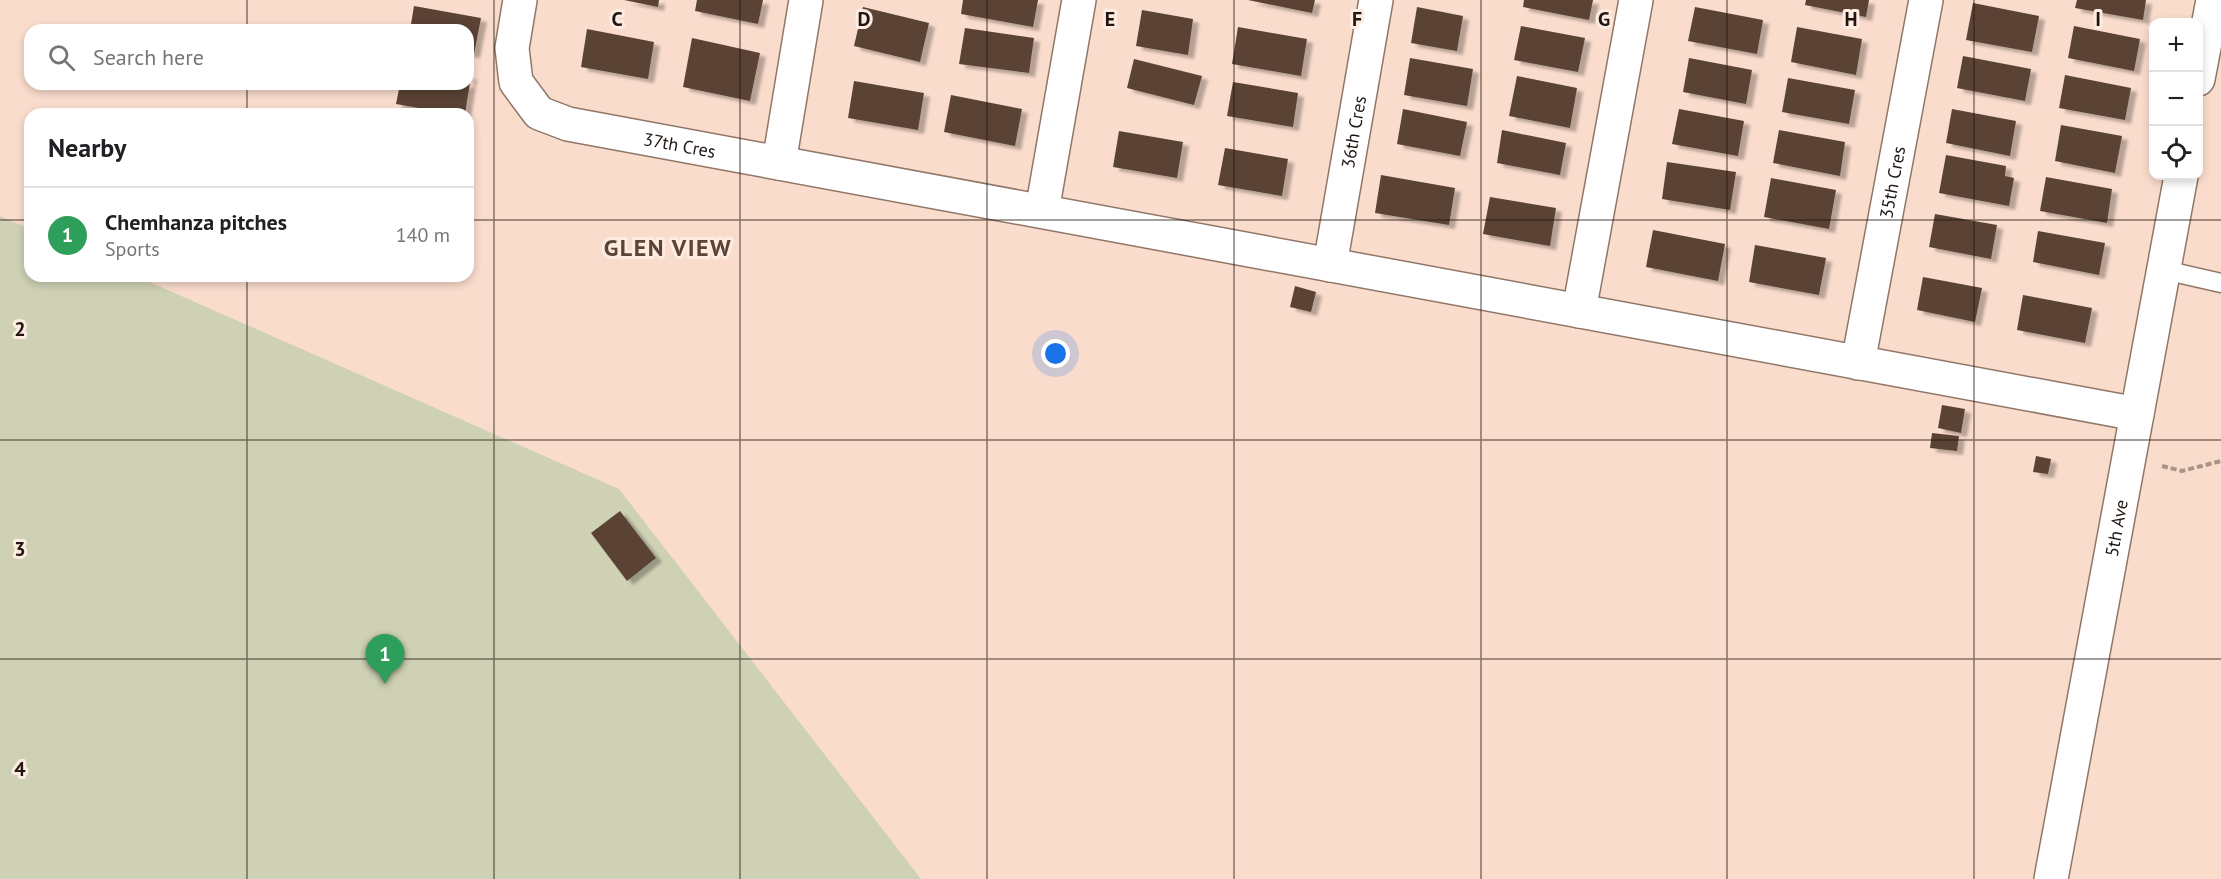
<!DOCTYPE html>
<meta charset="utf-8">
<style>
body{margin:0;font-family:"PT Sans",sans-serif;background:#f6f6f6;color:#202124}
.controls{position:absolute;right:18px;top:18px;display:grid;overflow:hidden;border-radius:12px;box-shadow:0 3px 9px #0003}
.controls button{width:54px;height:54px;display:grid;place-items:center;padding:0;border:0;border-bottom:2px solid #e0e0e0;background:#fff;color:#202124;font:30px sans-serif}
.you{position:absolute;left:1056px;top:354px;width:21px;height:21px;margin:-15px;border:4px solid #fff;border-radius:50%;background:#1a73e8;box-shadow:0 0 0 9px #1a73e833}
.badge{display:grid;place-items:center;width:39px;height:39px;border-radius:50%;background:#7c3aed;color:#fff;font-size:20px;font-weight:700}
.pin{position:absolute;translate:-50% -50px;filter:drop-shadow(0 2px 3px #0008)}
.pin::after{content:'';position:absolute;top:32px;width:21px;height:18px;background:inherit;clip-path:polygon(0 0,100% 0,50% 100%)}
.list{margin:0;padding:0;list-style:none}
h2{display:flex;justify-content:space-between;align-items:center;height:78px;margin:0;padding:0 24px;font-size:26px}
h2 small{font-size:20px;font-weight:400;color:#757577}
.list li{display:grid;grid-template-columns:39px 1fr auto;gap:18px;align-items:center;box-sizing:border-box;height:96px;padding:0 24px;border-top:2px solid #e0e0e0}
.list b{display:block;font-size:22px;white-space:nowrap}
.list p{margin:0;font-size:20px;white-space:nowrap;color:#757577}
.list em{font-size:20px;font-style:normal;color:#757577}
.icon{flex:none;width:33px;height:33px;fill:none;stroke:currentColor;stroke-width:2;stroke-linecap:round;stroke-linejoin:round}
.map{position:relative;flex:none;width:2221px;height:879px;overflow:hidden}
.search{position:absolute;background:#fff;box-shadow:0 3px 9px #0003;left:24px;top:24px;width:450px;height:66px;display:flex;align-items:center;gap:15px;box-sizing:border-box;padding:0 21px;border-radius:18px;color:#757577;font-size:22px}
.panel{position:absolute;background:#fff;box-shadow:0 3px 9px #0003;left:24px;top:108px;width:450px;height:174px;border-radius:18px}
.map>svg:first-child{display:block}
</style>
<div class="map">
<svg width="2221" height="879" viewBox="0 0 2221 879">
<defs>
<filter id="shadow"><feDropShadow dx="6" dy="4" stdDeviation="1.5" flood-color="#0004"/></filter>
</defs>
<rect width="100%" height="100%" fill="#fadccc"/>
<path fill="#cfd1b5" d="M0 216 30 229V276H136L619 489 921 879H0Z"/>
<g fill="#5a4335" filter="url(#shadow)">
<path d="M624 0H659L658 7Z"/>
<path d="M697 0H763L758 24 695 11Z"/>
<path d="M963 0H1038L1033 27 961 14Z"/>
<path d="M1248 0H1315L1312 13Z"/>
<path d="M1524 0H1593L1589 20 1523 7Z"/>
<path d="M1806 0H1869L1866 17 1805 5Z"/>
<path d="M2077 0H2146L2143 20 2075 8Z"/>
<path d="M1973 3 2039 16 2032 52 1966 40Z"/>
<path d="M414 6 481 18 474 54 468 53V30H410Z"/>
<path d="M863 7 929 23 920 62 854 46Z"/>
<path d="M1417 7 1463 16 1457 51 1411 43Z"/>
<path d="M1695 7 1763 20 1757 54 1688 41Z"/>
<path d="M1142 10 1193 19 1188 55 1136 46Z"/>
<path d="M1521 26 1585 38 1578 72 1514 60Z"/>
<path d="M2074 26 2140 39 2134 71 2068 58Z"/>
<path d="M1238 27 1307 39 1301 76 1232 64Z"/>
<path d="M1797 27 1862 39 1856 75 1791 62Z"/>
<path d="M965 28 1034 38 1029 73 959 64Z"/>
<path d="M587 29 654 42 648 79 581 67Z"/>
<path d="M692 38 760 53 750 101 683 87Z"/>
<path d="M1963 56 2031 69 2025 101 1957 88Z"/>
<path d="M1410 58 1473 69 1467 106 1404 95Z"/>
<path d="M1689 58 1752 70 1746 104 1683 92Z"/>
<path d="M1134 59 1202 76 1194 105 1127 88Z"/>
<path d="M468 75 471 76 465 114H453L396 104 400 84H468Z"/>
<path d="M2065 75 2131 88 2125 120 2059 108Z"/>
<path d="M1517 76 1577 88 1570 128 1509 116Z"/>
<path d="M1788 78 1855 90 1849 124 1782 112Z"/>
<path d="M854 81 924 93 918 130 848 118Z"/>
<path d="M1233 82 1298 93 1293 127 1227 116Z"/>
<path d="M951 95 1022 109 1015 146 944 132Z"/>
<path d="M1403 109 1467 122 1460 156 1397 144Z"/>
<path d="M1679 109 1744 121 1738 156 1672 144Z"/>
<path d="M1952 109 2016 121 2010 156 1946 143Z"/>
<path d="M2061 125 2122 136 2115 173 2055 161Z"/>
<path d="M1502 130 1566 143 1560 175 1497 163Z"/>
<path d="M1779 130 1845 142 1840 176 1773 163Z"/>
<path d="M1119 131 1183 142 1177 178 1113 167Z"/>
<path d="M1225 148 1288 159 1282 196 1218 185Z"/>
<path d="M1946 155 2006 166 2005 176 2014 178 2009 206 1939 193Z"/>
<path d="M1667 162 1736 172 1730 210 1662 199Z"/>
<path d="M1381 175 1455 188 1449 225 1375 213Z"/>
<path d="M2046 177 2112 189 2107 223 2040 211Z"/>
<path d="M1771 178 1836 190 1829 229 1764 217Z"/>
<path d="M1490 197 1556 208 1550 246 1483 234Z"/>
<path d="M1935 214 1997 225 1991 259 1929 247Z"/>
<path d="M1653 230 1725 244 1718 281 1646 267Z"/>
<path d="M2038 231 2105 243 2099 275 2033 262Z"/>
<path d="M1755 245 1826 258 1819 295 1749 282Z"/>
<path d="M1923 277 1982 288 1975 322 1917 310Z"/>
<path d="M1295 286 1316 292 1311 312 1290 307Z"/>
<path d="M2023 295 2092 308 2085 343 2017 330Z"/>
<path d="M1942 405 1965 409 1961 433 1938 428Z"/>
<path d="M1932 433 1959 436 1957 451 1930 448Z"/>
<path d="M2036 456 2051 459 2048 474 2033 472Z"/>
<path d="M620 511 656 558 627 581 591 533Z"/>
</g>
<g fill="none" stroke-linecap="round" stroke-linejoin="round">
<g stroke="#907667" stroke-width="21">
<path id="service" d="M2164 270 2221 283"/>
</g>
<g stroke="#907667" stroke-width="36">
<g id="minor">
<path id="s1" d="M520 0 512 48 516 82 539 113 568 124 2137 414"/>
<path d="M2198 79 2213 0"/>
<path d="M779 163 806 0"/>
<path d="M1042 211 1079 0"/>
<path id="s2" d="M1330 265 1376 0"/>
<path d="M1579 311 1636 0"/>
<path id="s3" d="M1858 363 1926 0"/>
<path id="s4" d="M2051 879 2181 176"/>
</g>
</g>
<path stroke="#a99286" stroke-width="4" stroke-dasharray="6 3" stroke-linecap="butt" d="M2162 466 2182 471 2221 461"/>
<use href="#service" stroke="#fff" stroke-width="18"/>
<use href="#minor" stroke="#fff" stroke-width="33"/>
</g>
<path fill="none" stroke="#201611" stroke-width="1.5" stroke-opacity="0.55" d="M247 0V30M494 0V879M740 0V879M987 0V879M1234 0V879M1481 0V879M1727 0V879M1974 0V879M247 84V114M0 220H30M468 220H2221M247 276V879M0 440H2221M0 659H2221"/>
<g text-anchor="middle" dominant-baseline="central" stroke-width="6" stroke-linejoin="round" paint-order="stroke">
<g font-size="18" fill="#201611" stroke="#feece2">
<text stroke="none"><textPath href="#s2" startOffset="135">36th Cres</textPath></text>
<text stroke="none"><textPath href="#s1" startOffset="266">37th Cres</textPath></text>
<text stroke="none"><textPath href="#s3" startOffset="184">35th Cres</textPath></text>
<text stroke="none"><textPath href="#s4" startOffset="357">5th Ave</textPath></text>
</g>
<g font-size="24" font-weight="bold" letter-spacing="1.5" fill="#5b4436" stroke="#feece2">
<text x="668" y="247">GLEN VIEW</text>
</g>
</g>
<g font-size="20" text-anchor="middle" font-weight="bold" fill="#201611" stroke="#feece2" stroke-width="6" stroke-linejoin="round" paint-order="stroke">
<text x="617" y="26">C</text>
<text x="864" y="26">D</text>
<text x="1110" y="26">E</text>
<text x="1357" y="26">F</text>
<text x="1604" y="26">G</text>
<text x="1851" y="26">H</text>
<text x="2098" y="26">I</text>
<text x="20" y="336">2</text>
<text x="20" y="556">3</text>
<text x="20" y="776">4</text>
</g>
</svg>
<div class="controls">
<button>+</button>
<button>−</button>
<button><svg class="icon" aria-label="locate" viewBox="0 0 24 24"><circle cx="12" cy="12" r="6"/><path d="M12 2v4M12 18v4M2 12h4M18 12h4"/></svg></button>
</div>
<div class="you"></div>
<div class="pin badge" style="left:385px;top:684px;background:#2e9e5b">1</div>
<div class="search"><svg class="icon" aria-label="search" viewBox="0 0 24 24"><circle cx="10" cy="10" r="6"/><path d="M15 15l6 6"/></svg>Search here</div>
<section class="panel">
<h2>Nearby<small></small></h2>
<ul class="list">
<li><span class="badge" style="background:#2e9e5b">1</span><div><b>Chemhanza pitches</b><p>Sports</p></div><em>140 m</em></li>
</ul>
</section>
</div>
